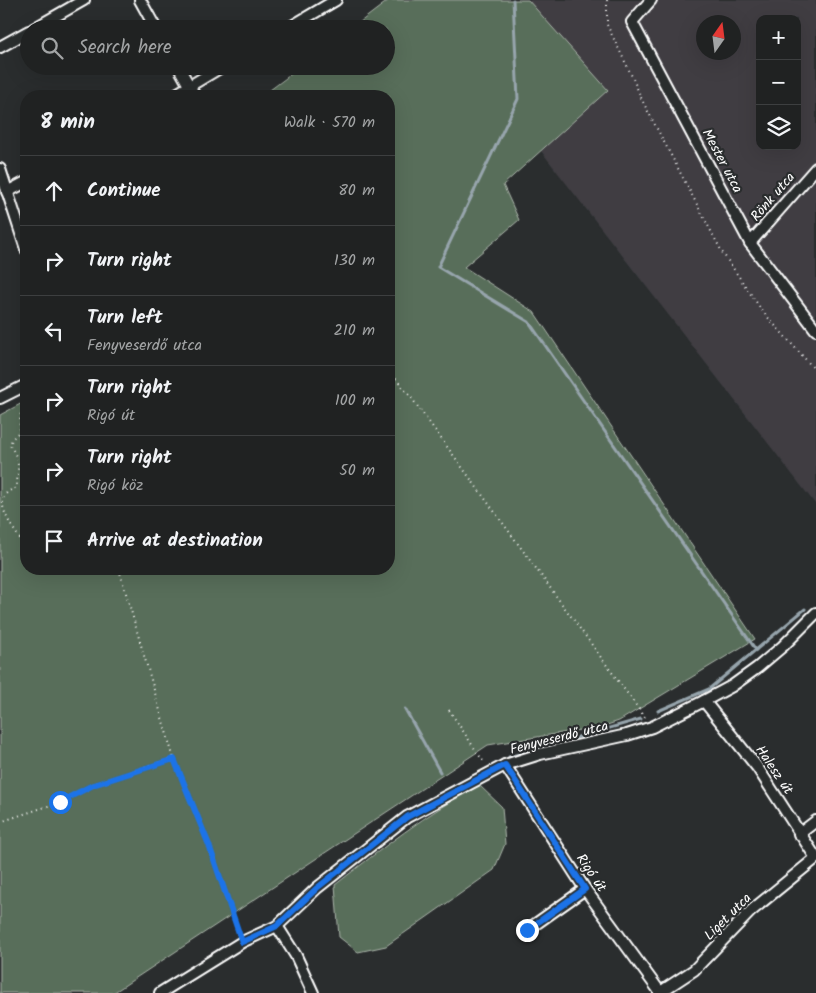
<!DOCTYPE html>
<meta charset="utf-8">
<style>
body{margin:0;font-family:Kalam,sans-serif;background:#282a2a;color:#f1f3f6}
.controls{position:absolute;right:15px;top:15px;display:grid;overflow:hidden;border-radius:10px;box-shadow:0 5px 20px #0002}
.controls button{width:45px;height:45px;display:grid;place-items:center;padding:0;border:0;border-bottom:1px solid #3d3f40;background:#202222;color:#f1f3f6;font:25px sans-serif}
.compass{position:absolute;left:696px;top:15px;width:45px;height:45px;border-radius:50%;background:#202222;box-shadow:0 5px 20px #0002;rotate:14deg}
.stop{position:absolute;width:15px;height:15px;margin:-11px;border:4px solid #1a73e8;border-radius:50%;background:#fff}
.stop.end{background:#1a73e8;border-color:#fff;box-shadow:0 1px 5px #0008}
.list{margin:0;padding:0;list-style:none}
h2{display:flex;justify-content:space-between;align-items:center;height:65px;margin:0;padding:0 20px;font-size:21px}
h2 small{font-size:16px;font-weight:400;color:#a2a4a5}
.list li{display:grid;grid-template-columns:32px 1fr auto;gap:15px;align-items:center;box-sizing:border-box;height:70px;padding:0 20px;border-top:1px solid #3d3f40}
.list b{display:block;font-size:19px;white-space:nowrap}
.list p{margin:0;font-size:16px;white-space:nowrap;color:#a2a4a5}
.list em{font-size:16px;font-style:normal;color:#a2a4a5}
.icon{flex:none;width:28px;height:28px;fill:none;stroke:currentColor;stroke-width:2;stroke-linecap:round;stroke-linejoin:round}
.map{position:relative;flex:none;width:816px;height:993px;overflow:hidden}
.search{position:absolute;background:#202222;box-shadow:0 5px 20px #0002;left:20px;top:20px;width:375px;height:55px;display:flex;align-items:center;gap:12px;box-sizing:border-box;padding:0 18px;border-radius:28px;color:#a2a4a5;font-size:19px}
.panel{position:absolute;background:#202222;box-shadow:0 5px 20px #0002;left:20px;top:90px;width:375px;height:485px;border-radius:20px}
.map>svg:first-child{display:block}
</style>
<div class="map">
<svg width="816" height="993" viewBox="0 0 816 993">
<rect width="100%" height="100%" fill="#2a2d2e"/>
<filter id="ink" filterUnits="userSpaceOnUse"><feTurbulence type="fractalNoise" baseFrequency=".02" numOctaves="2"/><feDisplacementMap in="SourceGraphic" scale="10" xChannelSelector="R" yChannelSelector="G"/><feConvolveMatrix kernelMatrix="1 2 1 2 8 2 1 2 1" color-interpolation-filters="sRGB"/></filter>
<g filter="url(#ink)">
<path fill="#3f3d42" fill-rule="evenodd" d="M528 0H816V505L541 151 608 90ZM760 19H797V146H760ZM704 22H734V52H704Z"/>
<g fill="#596e5a" stroke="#acb6ac">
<path d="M389 0H528L608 90 503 185 519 220 464 267 534 312 755 639 619 721 604 726 488 745 113 993H0V415L26 401V569H389V96H262L302 66H386V29H351Z"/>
<path d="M479 785 502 807 505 844 494 870 386 946 358 952 339 937 335 885C381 849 427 813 479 785Z"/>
</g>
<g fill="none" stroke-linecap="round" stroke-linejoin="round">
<g stroke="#97a5ad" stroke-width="3">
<path d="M513 0 518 99 438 267 529 322 756 650"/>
<path d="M405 709 440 772"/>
<path d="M658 711 709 689 805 609"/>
<path d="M509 757 641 719"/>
</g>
<g stroke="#fff" stroke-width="14">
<g id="minor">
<path d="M140 0 156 29"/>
<path d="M651 0 632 22 750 243 816 330"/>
<path d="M33 29 84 0"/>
<path d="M287 29 336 0"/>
<path d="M0 47 29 31"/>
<path d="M178 66 195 96"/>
<path d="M173 96 223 66"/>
<path d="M0 169 26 249"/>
<path d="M7 192 26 182"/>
<path d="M750 243 816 168"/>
<path d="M0 398 26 385"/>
<path d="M505 765 585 889 660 992"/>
<path d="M799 834 816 821"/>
<path d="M277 926 296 956 313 993"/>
<path d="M527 930 585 889"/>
<path d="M160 993 242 942 277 926 317 888 407 817 505 765 540 754 627 735 652 727 704 701 732 686 757 668 783 646 816 613"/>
<path d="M659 993 694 970 751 911 816 858 757 767 704 701"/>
</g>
</g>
<g stroke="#fff" stroke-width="2" stroke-dasharray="1 4" stroke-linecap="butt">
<path d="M607 0V25L630 72 643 102 722 252 763 312 816 371"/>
<path d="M389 371 410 396 646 719"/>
<path d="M24 396 26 403"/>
<path d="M26 406 21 411 19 432 12 439 10 445C22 465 17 466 17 487 11 490 4 493 3 500 0 511 18 538 26 545"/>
<path d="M119 569 174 759 209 845 239 933"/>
<path d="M449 710 485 764"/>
<path d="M0 822 60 802 93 785 173 759"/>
</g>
<use href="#minor" stroke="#2a2d2e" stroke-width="10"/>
</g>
</g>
<g fill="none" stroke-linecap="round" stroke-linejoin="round" filter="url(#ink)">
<path stroke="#1a73e8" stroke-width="6" d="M60 802 93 785 174 759 209 845 242 942 277 926 317 888 407 817 505 765 585 889 527 930"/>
</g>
<g text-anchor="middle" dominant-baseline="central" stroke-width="4.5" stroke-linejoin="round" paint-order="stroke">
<g font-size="14" fill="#fff" stroke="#2a2d2e">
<text transform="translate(722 161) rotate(62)">Mester utca</text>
<text transform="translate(773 197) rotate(-49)">Rönk utca</text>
<text transform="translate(559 738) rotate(-14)">Fenyveserdő utca</text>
<text transform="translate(774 770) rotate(56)">Halesz út</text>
<text transform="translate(591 873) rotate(56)">Rigó út</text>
<text transform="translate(728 917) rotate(-45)">Liget utca</text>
</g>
</g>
</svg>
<div class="controls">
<button>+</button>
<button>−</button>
<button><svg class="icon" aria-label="layers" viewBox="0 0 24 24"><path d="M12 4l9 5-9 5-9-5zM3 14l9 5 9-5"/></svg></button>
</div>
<svg class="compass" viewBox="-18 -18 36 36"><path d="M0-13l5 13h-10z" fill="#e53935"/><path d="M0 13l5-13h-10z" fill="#a2a4a5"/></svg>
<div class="stop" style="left:60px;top:802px"></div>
<div class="stop end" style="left:527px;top:930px"></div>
<div class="search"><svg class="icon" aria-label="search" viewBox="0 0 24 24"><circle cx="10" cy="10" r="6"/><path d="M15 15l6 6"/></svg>Search here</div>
<section class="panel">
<h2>8 min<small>Walk · 570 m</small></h2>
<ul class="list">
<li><svg class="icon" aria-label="ahead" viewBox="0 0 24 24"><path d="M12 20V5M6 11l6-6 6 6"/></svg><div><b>Continue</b></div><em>80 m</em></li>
<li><svg class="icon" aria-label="right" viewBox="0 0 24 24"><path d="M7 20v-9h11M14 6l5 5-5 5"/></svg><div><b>Turn right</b></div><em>130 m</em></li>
<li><svg class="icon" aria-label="left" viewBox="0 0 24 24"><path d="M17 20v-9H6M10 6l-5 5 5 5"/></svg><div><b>Turn left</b><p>Fenyveserdő utca</p></div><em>210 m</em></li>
<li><svg class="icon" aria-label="right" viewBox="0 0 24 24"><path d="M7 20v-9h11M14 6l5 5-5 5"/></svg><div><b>Turn right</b><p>Rigó út</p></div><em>100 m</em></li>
<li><svg class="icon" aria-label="right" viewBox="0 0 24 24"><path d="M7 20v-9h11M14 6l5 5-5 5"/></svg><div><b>Turn right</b><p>Rigó köz</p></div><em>50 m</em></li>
<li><svg class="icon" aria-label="arrive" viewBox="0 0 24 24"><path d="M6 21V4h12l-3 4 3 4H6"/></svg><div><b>Arrive at destination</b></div></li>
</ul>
</section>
</div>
